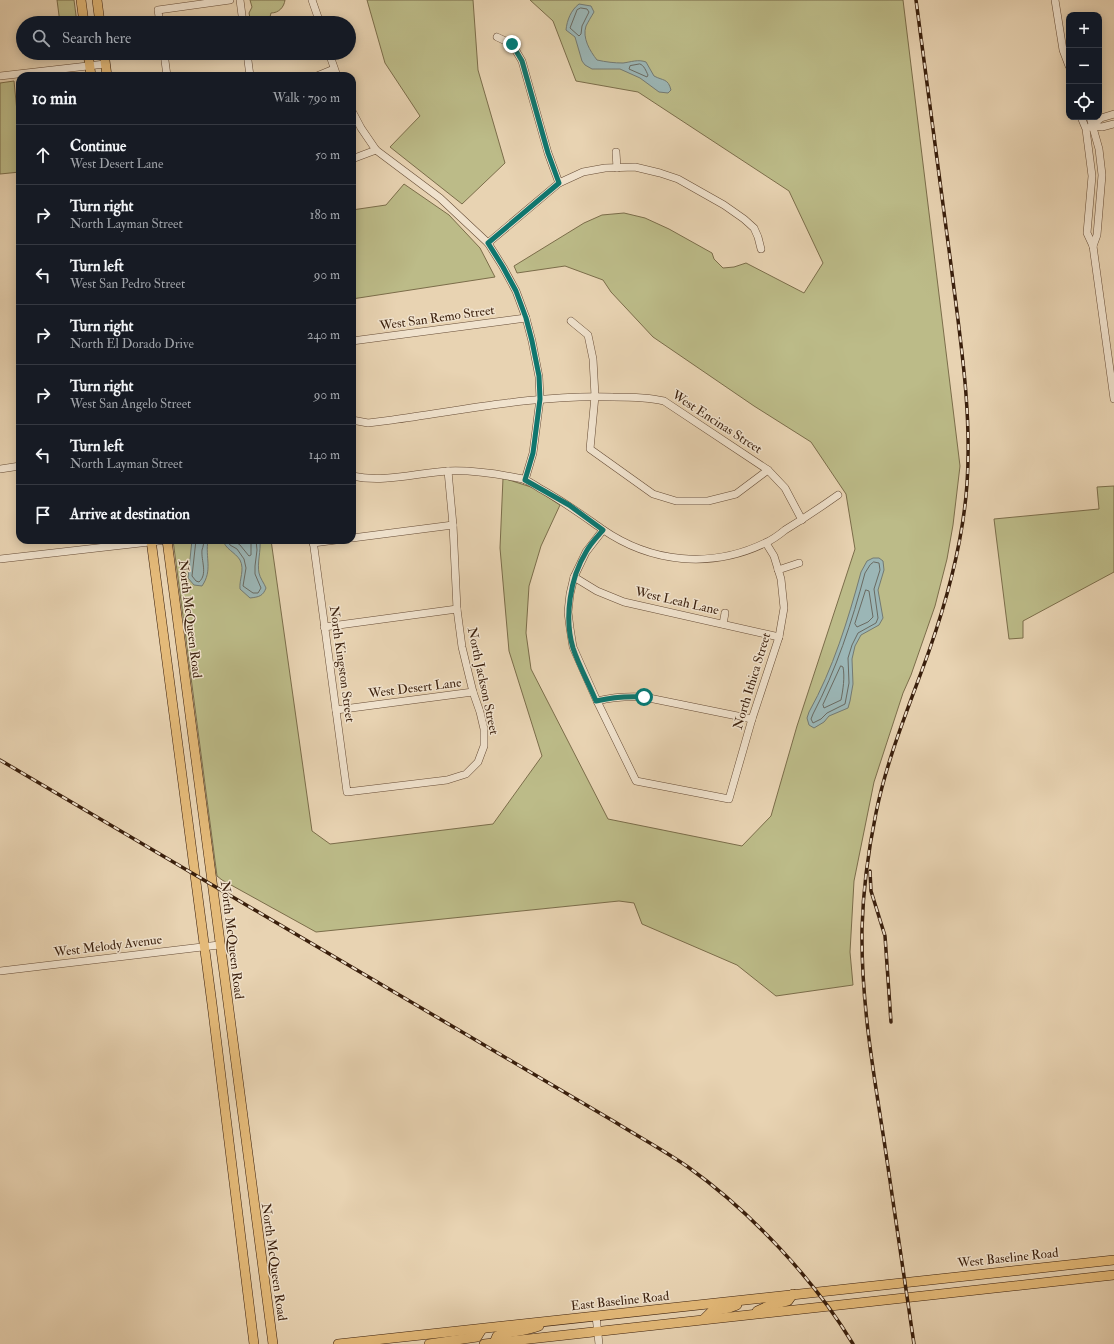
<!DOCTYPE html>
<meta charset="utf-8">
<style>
body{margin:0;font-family:"IM FELL Double Pica",serif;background:#242831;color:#f1f3f6}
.controls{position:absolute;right:12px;top:12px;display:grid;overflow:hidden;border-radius:8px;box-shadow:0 2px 10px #0003}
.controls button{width:36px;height:36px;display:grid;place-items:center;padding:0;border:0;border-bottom:1px solid #363941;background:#171b24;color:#f1f3f6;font:20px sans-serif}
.stop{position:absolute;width:12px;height:12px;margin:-9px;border:3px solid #0f766e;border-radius:50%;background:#fff}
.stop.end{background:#0f766e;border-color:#fff;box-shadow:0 1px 4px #0008}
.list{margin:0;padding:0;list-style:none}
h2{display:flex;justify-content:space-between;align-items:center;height:52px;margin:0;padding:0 16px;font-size:17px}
h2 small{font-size:13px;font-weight:400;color:#9ea1a6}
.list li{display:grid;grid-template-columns:26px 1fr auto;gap:12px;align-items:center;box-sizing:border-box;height:60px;padding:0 16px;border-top:1px solid #363941}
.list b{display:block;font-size:15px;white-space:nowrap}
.list p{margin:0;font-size:13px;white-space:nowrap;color:#9ea1a6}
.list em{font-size:13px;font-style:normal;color:#9ea1a6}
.icon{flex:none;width:22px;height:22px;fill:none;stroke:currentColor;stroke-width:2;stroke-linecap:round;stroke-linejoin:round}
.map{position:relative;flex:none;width:1114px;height:1344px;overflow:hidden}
.search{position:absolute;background:#171b24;box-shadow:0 2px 10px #0003;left:16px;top:16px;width:340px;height:44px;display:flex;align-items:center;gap:10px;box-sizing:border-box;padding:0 14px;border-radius:22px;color:#9ea1a6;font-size:15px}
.panel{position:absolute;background:#171b24;box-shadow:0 2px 10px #0003;left:16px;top:72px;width:340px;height:472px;border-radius:12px}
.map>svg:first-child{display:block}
</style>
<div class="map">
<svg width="1114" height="1344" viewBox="0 0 1114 1344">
<rect width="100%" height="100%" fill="#e8d3b2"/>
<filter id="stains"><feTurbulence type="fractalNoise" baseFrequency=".005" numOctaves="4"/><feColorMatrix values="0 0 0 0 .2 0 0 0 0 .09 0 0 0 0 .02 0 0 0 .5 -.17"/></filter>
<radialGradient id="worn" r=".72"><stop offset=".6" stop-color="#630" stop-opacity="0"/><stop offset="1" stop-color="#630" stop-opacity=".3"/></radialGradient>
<g fill="#bcbb88" stroke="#7b6d4a">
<path d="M57 0H74L77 23H60Z"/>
<path d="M250 0H285C284 7 279 13 271 13L270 17 272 23H251L249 13 252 7Z"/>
<path d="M367 0H473L478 70 505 163 462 204 390 147 420 116 385 63Z"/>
<path d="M530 0H903L960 466 953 525 947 559 935 606 911 675 903 693 874 782 854 881 850 952 853 985 776 996 737 965 642 924 634 903 619 901 316 932 222 880 217 876 173 540H271L312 831 330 844 493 824 542 756 509 651 500 548 503 478 534 488 560 505 541 546 529 586 526 633 531 669 608 819 742 846 771 816 797 726 855 549 846 494 811 442 754 406 653 337 611 292 603 280 565 266 517 273 514 266 584 223 602 215 624 213 645 218 669 229 712 253 714 259 723 268 734 267 746 263 804 293 823 263 789 191 638 92 576 81 553 21Z"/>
<path d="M14 81 20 142V172L0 174V83Z"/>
<path d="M404 184 449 215 480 248 495 277 352 299V210L386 205Z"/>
<path d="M1114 486V572L1023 621V638L1009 639 994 519 1099 509 1097 487Z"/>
</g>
<g fill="#9bb6b6" stroke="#747a72">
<path d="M579 4 591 6 594 12C591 17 588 22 586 26 582 38 590 51 597 60 606 62 614 63 623 63 631 62 638 59 646 62L654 76C663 81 668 78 671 90L668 93 659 92 640 78 620 69H592L585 65 582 61 575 37 566 30C567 20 571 10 579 4Z"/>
<path d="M192 540H208C205 558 213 570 202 586L194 585 188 578Z"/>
<path d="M223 540H260C261 551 257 563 259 573 260 578 264 583 266 588 263 596 259 597 250 598L240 589C239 579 245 570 240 560 235 552 225 549 223 540Z"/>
<path d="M873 558H879L883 561 884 570 878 590 883 618 879 625 861 635 855 646 852 659 853 684 850 701 848 708 829 716 824 722 814 728 809 725 807 718 809 712C833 669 848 620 861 572L867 561Z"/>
</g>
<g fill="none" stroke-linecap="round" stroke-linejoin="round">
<g stroke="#6a6a61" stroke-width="1">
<path d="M581 8 587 9 589 12 582 26 581 34 579 36 570 28 577 10Z"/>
<path d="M640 64C644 65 646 71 648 75L647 77 629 69 630 66Z"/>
<path d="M196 540 192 576 196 581 199 582C208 574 201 561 202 550 203 547 204 543 204 540"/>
<path d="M227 540 230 545 237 549 244 559 246 568 243 586 253 593H258L261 588 255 574V566L257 550 256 540"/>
<path d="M233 540 240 545 249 556 251 555V540"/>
<path d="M874 562 879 563 880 570 874 589 878 618 876 623 858 633 852 645 848 658 849 683 845 704 827 713 821 719 813 723 811 719 813 714C836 670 852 622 865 573L870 565Z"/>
<path d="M866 590 869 591 873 617 868 622 857 627 855 624Z"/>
<path d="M841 666 843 667C845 677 843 690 841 700L824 708 823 705Z"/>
</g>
<g stroke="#664c36" stroke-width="8">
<g id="minor">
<path d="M240 0 243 23"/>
<path d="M312 0 320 23"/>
<path d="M1055 0 1063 50 1069 66"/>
<path d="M160 23 158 10 230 0"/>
<path d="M497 37 512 44 522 61 548 153 559 183"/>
<path d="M164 53 167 76"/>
<path d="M247 53 250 76"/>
<path d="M329 53 337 76"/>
<path d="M0 76 105 64"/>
<path d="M317 76 334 69"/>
<path d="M352 111 361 128 376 150 440 198 488 243 503 267 516 291 526 318 532 341 539 377 540 399 533 453 525 480"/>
<path d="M1081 117 1086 129 1092 176 1087 233 1093 246 1114 399"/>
<path d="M1090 117 1099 149 1102 175 1097 235 1093 246"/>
<path d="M1093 126 1102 127 1114 124"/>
<path d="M1090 127 1101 118 1114 114"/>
<path d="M616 152 617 168"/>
<path d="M352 159 376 150"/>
<path d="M488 243 559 183 583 172 605 168 635 167 660 173 678 179 724 205 744 219 754 228 758 237 761 249"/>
<path d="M571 321 588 335 593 359 595 396 590 449 653 494 676 501H708L736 494 768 470"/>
<path d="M352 341 526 318"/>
<path d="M352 420 368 423 392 420C465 410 539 394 613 397 630 397 647 397 664 401L768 470 785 488 802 520"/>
<path d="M0 469 20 466"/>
<path d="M352 476C384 483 416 473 448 471 473 470 499 474 523 479 529 481 536 486 541 489 563 501 582 515 602 529 651 563 711 569 765 543 772 540 779 535 785 530 803 519 821 507 838 495"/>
<path d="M603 530 586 552 574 577 570 594 568 612 570 628 573 647 597 701 636 781 729 799 752 719 779 637 784 608 781 579 774 556 766 543"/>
<path d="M352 538 453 525"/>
<path d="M313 540 347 792 447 780 466 774 478 762 484 746V729L480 712 473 692 462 647 457 609 453 525 448 471"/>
<path d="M313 543 336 540"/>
<path d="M0 559 167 540"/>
<path d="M778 570 799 563"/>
<path d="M574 577 597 591 624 602 779 637"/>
<path d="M723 624 725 613"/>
<path d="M324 627 457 609"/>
<path d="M597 701C613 697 627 696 644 697L752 719"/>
<path d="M336 710 473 692"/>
<path d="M0 971 219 945"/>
<path d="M596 1316 599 1344"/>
</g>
</g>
<g stroke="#3a1f0c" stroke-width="10">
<g id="major">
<path d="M81 0 84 23"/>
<path d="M97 0 100 23"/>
<path d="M88 53 91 76"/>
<path d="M104 53 107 76"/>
<path d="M151 540 212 1004 254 1344"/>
<path d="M167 540 273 1344"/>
<path d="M757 1311 768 1306 788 1301 793 1294"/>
<path d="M704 1319 712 1311 729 1308 737 1305"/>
<path d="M494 1343 497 1336C509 1331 524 1332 539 1326"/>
<path d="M338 1344 1114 1260"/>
<path d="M429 1344 477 1337 482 1329"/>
<path d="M484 1344 1114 1275"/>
</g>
</g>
<use href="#minor" stroke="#f0e2cd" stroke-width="7"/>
<use href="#major" stroke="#e4ba79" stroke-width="9"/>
<g stroke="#3a1f0c" stroke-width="3.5">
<g id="rail">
<path d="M0 760 615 1122C639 1137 665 1151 688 1167 750 1211 814 1279 853 1344"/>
<path d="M870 871 871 891 885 936 891 1022"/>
<path d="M914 1344C904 1276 894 1208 884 1140 873 1070 861 1000 862 929 863 890 868 852 876 813 887 758 910 704 929 651 948 597 963 541 967 484 972 410 960 338 951 265 939 177 928 88 916 0"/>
</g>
</g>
<use href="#rail" stroke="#f0e2cd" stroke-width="2" stroke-dasharray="6" stroke-linecap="butt"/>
</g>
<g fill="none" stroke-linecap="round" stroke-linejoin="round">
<path stroke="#0f766e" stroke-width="5" d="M512 44 522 61 548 153 559 183 488 243 503 267 516 291 526 318 532 341 539 376 540 399 533 453 525 480 569 505 603 530C597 537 590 544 586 552 570 578 564 618 573 648 579 666 589 684 596 701 613 697 627 696 644 697"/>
</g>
<g text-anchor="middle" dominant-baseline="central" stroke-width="3" stroke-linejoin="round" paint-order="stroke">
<g font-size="13" fill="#3a1f0c" stroke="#f0e2cd">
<text transform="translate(437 318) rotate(-8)">West San Remo Street</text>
<text transform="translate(717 422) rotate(33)">West Encinas Street</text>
<text transform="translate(677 601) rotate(13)">West Leah Lane</text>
<text transform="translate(190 619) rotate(83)">North McQueen Road</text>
<text transform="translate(342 664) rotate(82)">North Kingston Street</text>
<text transform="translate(483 681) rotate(78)">North Jackson Street</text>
<text transform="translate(752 681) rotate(-73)">North Ithica Street</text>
<text transform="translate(415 688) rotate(-7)">West Desert Lane</text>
<text transform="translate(232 940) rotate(83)">North McQueen Road</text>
<text transform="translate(108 946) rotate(-7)">West Melody Avenue</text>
<text transform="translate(1008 1258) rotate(-6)">West Baseline Road</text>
<text transform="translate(274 1262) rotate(82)">North McQueen Road</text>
<text transform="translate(620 1301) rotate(-6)">East Baseline Road</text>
</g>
</g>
<rect width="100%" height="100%" filter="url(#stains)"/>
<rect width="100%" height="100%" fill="url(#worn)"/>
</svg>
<div class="controls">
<button>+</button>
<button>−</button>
<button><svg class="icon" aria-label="locate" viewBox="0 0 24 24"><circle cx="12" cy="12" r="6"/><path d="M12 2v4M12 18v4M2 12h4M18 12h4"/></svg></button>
</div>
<div class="stop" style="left:644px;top:697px"></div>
<div class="stop end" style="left:512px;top:44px"></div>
<div class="search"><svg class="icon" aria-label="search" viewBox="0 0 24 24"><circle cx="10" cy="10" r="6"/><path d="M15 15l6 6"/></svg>Search here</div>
<section class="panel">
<h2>10 min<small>Walk · 790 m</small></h2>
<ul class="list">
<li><svg class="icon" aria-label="ahead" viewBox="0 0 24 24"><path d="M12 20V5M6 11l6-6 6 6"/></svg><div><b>Continue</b><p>West Desert Lane</p></div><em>50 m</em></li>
<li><svg class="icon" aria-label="right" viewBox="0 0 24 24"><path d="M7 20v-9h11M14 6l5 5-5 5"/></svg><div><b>Turn right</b><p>North Layman Street</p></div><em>180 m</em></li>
<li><svg class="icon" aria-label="left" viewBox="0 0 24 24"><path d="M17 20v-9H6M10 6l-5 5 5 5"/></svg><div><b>Turn left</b><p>West San Pedro Street</p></div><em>90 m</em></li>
<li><svg class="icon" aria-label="right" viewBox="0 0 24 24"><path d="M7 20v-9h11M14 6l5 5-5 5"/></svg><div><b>Turn right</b><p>North El Dorado Drive</p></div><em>240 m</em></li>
<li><svg class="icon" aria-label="right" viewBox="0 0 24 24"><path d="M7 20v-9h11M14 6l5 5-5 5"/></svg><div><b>Turn right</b><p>West San Angelo Street</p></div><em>90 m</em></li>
<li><svg class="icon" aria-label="left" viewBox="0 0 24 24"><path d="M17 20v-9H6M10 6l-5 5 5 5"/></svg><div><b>Turn left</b><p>North Layman Street</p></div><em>140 m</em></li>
<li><svg class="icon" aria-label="arrive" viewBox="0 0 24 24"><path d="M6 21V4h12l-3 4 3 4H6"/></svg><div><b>Arrive at destination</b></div></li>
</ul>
</section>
</div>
